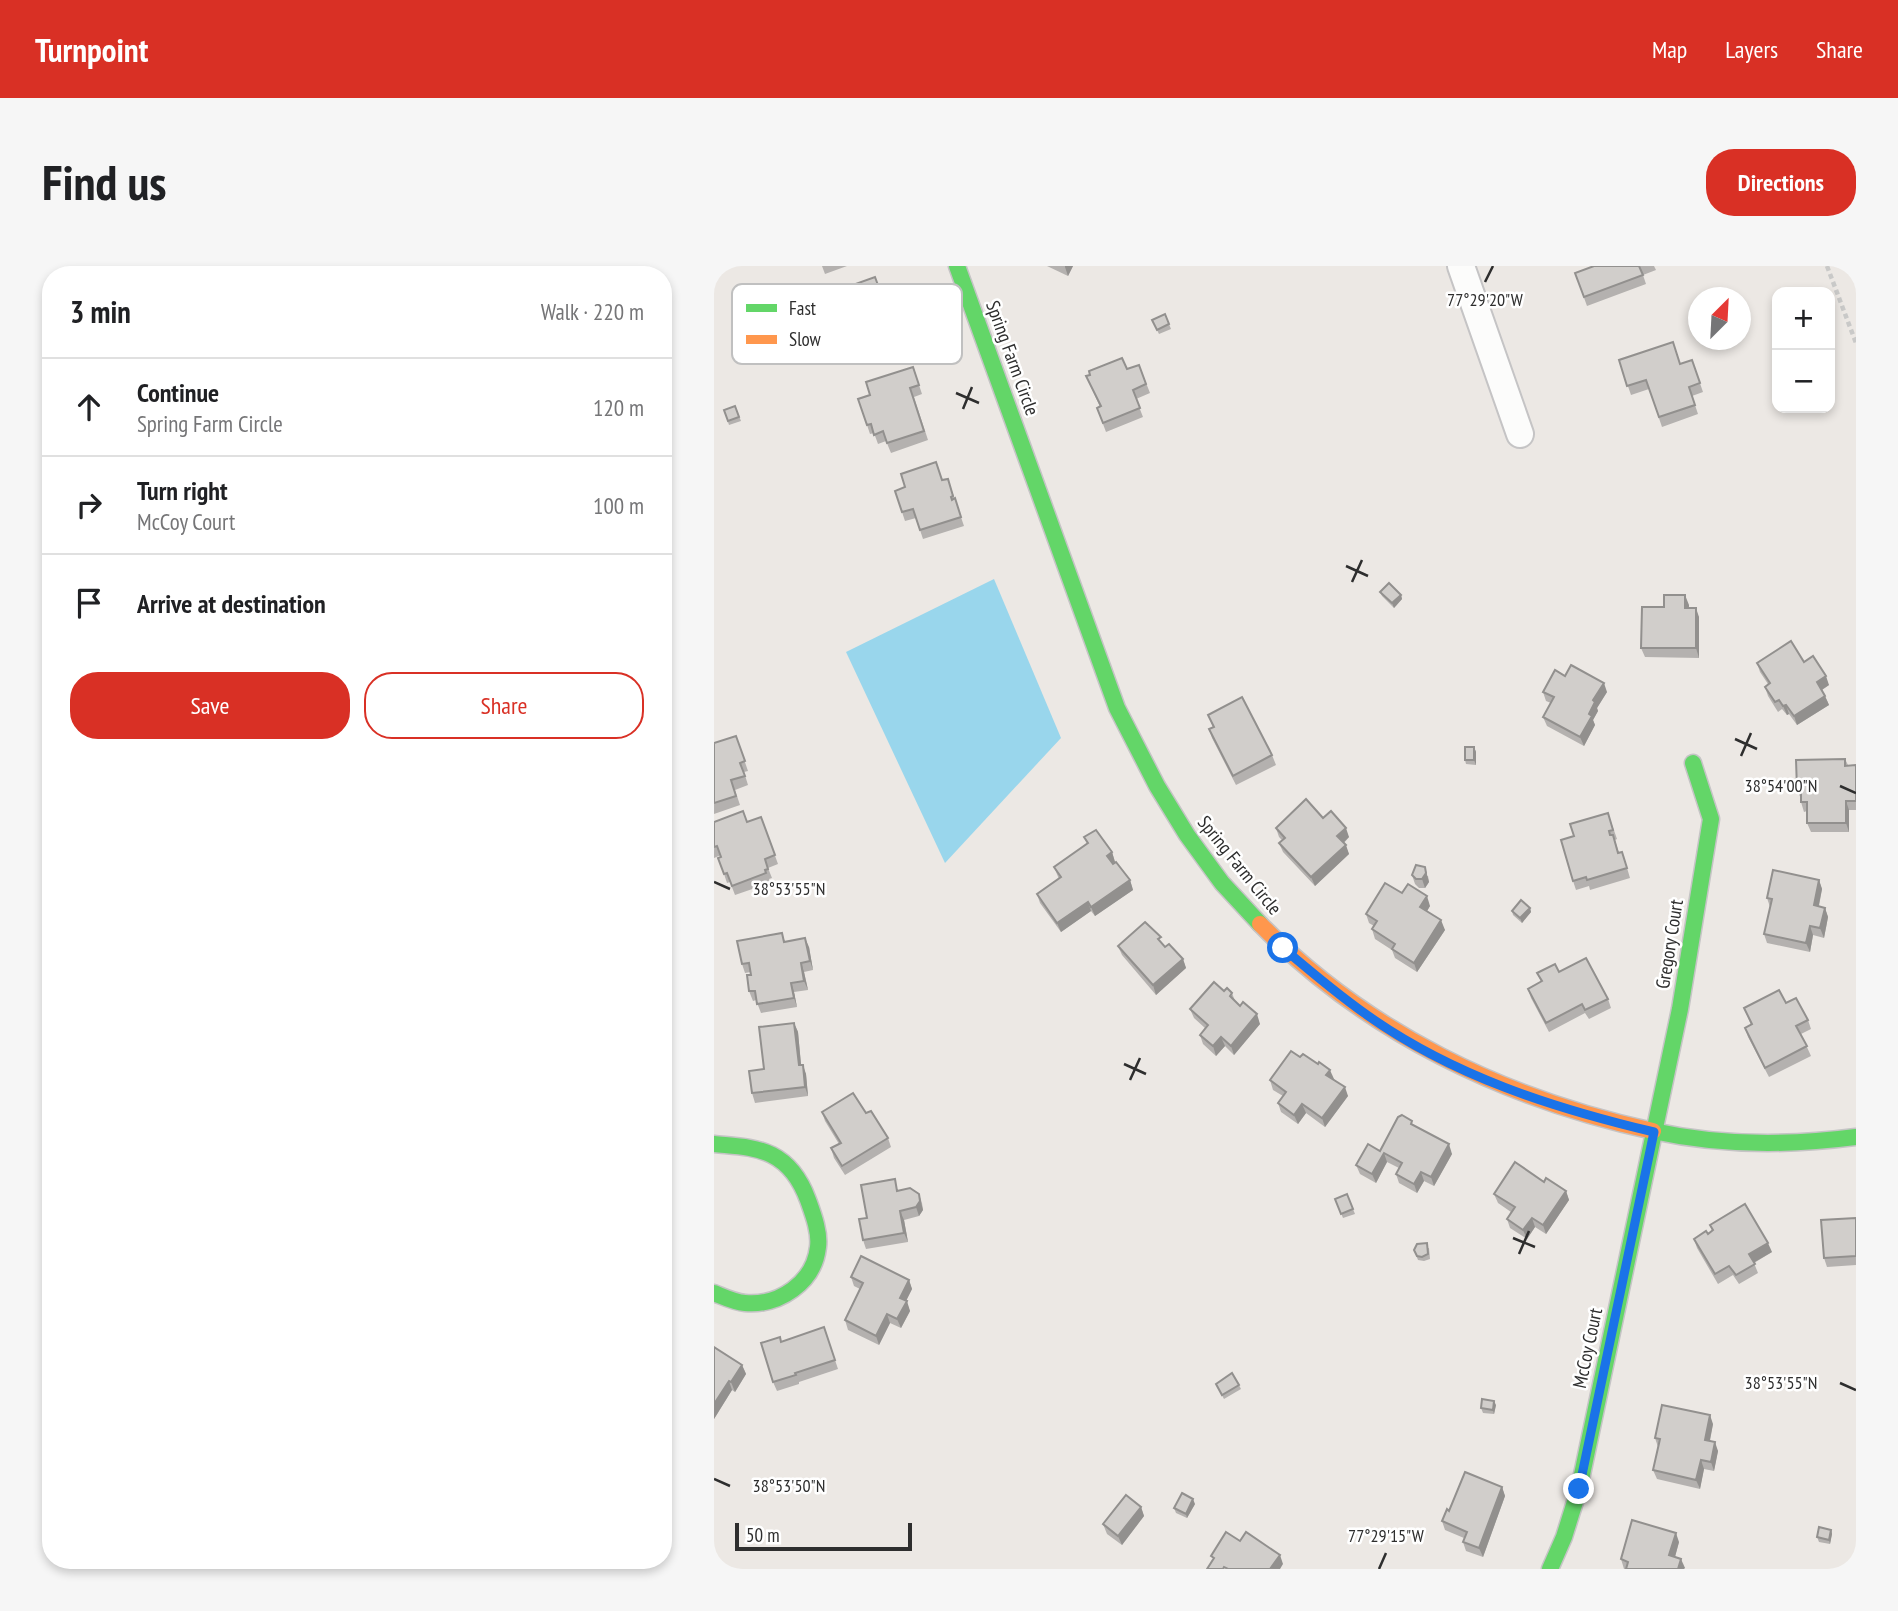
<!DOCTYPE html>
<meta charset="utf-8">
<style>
body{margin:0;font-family:"PT Sans Narrow",sans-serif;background:#f6f6f6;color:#202124}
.controls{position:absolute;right:21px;top:21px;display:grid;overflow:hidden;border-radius:14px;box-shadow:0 4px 10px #0003}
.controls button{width:63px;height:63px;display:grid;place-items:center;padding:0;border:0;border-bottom:2px solid #e0e0e0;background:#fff;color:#202124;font:35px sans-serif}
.compass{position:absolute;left:974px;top:21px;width:63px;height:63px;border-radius:50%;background:#fff;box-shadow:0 4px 10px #0003;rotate:24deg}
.scale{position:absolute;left:21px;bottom:18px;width:177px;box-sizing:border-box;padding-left:7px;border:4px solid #2e2e2e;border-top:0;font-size:19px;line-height:24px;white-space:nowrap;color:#2e2e2e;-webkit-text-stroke:5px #fff;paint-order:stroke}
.stop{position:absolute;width:21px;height:21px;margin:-16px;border:5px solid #1a73e8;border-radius:50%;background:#fff}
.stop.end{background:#1a73e8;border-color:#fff;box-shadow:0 2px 7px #0008}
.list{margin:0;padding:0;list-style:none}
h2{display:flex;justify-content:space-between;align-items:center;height:91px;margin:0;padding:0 28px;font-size:30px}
h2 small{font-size:23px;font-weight:400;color:#757577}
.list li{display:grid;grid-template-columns:46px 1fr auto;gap:21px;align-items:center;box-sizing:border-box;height:98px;padding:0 28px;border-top:2px solid #e0e0e0}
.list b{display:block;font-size:26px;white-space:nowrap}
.list p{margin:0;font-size:23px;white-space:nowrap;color:#757577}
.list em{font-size:23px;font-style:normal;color:#757577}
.actions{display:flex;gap:14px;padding:21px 28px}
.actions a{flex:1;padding:16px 0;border:2px solid #d93025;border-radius:28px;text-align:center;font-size:24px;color:#d93025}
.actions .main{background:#d93025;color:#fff}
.icon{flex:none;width:38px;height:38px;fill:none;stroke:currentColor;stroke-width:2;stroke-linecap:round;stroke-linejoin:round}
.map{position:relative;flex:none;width:1142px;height:1303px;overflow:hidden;border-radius:28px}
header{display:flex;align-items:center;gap:42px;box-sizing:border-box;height:98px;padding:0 35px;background:#d93025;color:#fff}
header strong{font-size:33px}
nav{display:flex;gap:38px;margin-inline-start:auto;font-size:24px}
.intro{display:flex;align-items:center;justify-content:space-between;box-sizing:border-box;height:168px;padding:0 42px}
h1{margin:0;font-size:49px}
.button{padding:18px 32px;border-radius:28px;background:#d93025;color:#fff;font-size:24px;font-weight:700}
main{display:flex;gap:42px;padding:0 42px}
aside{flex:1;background:#fff;border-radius:28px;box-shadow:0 4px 10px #0003}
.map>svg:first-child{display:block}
</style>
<header>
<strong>Turnpoint</strong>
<nav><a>Map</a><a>Layers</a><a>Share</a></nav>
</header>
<div class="intro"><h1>Find us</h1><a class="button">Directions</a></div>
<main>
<aside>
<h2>3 min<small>Walk · 220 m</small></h2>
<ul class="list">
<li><svg class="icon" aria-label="ahead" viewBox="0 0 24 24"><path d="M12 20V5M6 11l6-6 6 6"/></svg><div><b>Continue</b><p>Spring Farm Circle</p></div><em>120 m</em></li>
<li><svg class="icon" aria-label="right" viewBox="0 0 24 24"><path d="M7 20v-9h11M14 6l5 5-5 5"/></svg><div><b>Turn right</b><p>McCoy Court</p></div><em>100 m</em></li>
<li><svg class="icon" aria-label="arrive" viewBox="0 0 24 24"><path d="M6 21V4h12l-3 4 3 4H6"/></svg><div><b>Arrive at destination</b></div></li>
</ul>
<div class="actions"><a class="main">Save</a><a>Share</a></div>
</aside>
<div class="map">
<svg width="1142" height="1303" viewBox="0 0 1142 1303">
<rect width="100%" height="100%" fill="#ece8e4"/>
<path fill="#99d6ec" d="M280 313 347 472 231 597 132 386Z"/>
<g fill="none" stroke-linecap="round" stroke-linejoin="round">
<g stroke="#c5c4c5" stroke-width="30">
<path id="street" d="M747 0 806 168"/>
</g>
<g stroke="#c5c4c5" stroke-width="19">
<g id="fast">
<path d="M243 0 403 442 443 520 473 569 508 617 546 658"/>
<path d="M939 865C1007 880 1073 880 1142 871"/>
<path d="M0 878C19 880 40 880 58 889 76 898 87 915 94 934 99 948 106 966 104 981 100 1017 65 1040 31 1037 20 1036 10 1031 0 1027"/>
<path d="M836 1303 850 1271 865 1223 966 743 997 553 979 497"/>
</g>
</g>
<g stroke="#c5c4c5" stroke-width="19">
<path id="slow" d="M546 658C653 767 791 833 939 865"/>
</g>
<path stroke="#c9c9c8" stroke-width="4.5" stroke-dasharray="5 3.5" stroke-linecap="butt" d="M1113 0 1142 77"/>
<use href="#street" stroke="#fcfcfb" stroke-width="26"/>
<use href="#fast" stroke="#63d668" stroke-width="16"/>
<use href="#slow" stroke="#ff974d" stroke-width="16"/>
</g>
<g fill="#b4b1af">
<path d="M108 0H133L111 8Z"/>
<path d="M333 0H359L354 10Z"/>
<path d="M880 0H940L942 4 929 9 932 18 873 40 861 7Z"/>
<path d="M161 11 172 42 167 44 179 75 143 88 136 66 124 71 113 42 123 39Z"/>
<path d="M110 45 114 54 115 63 108 68 100 64 97 55Z"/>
<path d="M451 48 457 63 445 68 438 54Z"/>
<path d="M905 94 966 98 978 94 989 126 978 130 984 148 948 161 935 123 917 129Z"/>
<path d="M425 99 436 127 422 133 429 151 392 166 383 142 386 141 372 110 413 103Z"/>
<path d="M199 101 208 128 200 131 214 174 177 187 172 175 164 178 160 167 156 168 153 159 156 129Z"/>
<path d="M21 140 27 155 15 159 10 144Z"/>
<path d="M234 213 250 260 209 273 202 252 191 255 181 225Z"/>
<path d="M666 326 687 329 688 333 680 342 668 330Z"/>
<path d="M975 339V342L985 351V392L931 391 927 382 950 341Z"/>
<path d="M1090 396 1115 419 1108 424 1111 430 1115 439 1083 459 1075 448 1073 449 1068 443 1064 446 1054 430 1051 421 1054 418 1046 406 1043 397Z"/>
<path d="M851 410 893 426 883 442 884 445 879 454 881 459 870 480 833 460 829 451 837 437 832 435 829 426Z"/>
<path d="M494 449 558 489 562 499 522 519 498 472 495 463 499 461Z"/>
<path d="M22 470 34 505 30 506 34 519 21 524 26 539 0 548V477Z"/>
<path d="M760 481 762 486V499L752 498 751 494Z"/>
<path d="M1131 493 1134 499H1142V544H1135V566H1097L1093 557V545L1090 546 1087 536V533L1083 523Z"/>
<path d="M894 547 903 573 901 574 905 587 911 595 916 612 876 624 875 620 862 624 859 615 860 570Z"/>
<path d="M47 551 64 598 54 602 58 612 55 613 56 617 21 629 16 616 13 617 10 608 7 589 0 592V556H33Z"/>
<path d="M609 552 635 571 630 577 635 588 601 620 569 586 565 577 568 574 565 571 562 562Z"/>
<path d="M370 571 398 586 401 596 398 598 416 614 419 624 381 650 377 645 347 666 326 637 323 628 345 613 340 601 373 578Z"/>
<path d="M698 609 714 610 715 616 711 622H705L701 618Z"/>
<path d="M1105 614 1108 623 1105 640 1111 642 1114 651 1110 672 1099 669 1096 686 1053 677 1050 668 1056 641 1053 632Z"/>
<path d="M688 627 716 640 713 645 731 664 703 706 681 692 678 684 661 673 658 663 660 660 655 657 652 648Z"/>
<path d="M816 642 817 646 808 657 799 649 798 645Z"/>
<path d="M68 667 71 676 95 681 99 704 90 706 94 724 80 726 83 741 47 747 42 734 39 735 35 725 37 706 31 707 28 698Z"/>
<path d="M404 680H450L469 693 472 702 442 729 408 689Z"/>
<path d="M845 706 894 733 897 742 875 753 871 747 835 766 817 732 814 723 827 716 823 707Z"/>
<path d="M510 725 518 727 521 735 546 758 520 789 511 780 502 790 489 778 486 769 491 762 480 752 476 743Z"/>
<path d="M1072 737 1094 754 1097 763 1087 768 1097 790 1055 811 1034 771 1031 762 1037 759 1030 742Z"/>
<path d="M80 757 84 766 87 799 92 808 94 830 41 837 38 827 50 803Z"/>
<path d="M620 813 634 830 611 861 592 847 584 858 567 846 564 837 569 830 559 824 556 814Z"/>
<path d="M108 846 152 847 174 872 177 881 131 909 120 892 117 882 125 878 111 855Z"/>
<path d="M700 859 738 888 720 920 710 915 703 927 685 917 682 908 685 902 673 896 662 917 646 908 642 899 666 885Z"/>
<path d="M830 916 852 925 855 934 832 968 821 961 813 973 796 962 793 953 797 946 784 937 780 928Z"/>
<path d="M185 924 205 928 208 937 209 944 205 950 190 954 194 976 152 983 149 974 153 952Z"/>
<path d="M633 928 641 948 629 952 621 933Z"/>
<path d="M1142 952V999L1113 1001 1110 992Z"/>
<path d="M996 959 1058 986 1040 997 1044 1007 1025 1018 1019 1009 1004 1018 983 982 980 973 998 965Z"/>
<path d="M715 982 716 993 710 995 704 994 700 984Z"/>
<path d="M137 1011 195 1014 198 1023 192 1035 196 1045 187 1062 176 1057 165 1079 134 1064 131 1054 146 1023 140 1020Z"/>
<path d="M110 1061 124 1103 85 1116V1118L63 1125 59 1116 67 1076Z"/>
<path d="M0 1081 28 1099 32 1108 21 1126 18 1124 0 1153Z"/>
<path d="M502 1118 525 1119 527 1123 510 1133Z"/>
<path d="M782 1139 780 1148 769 1147 767 1142Z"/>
<path d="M999 1158 996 1175 1004 1185 1000 1205 990 1203 986 1223 943 1213 939 1204 944 1181 941 1172Z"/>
<path d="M788 1221 791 1230 769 1291 752 1285 749 1276 750 1272 731 1264 728 1255Z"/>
<path d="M481 1238 473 1252 462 1247 460 1242Z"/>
<path d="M427 1241 430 1250 408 1279 393 1268 389 1258Z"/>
<path d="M1117 1264 1118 1268 1116 1278 1105 1276 1103 1271Z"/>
<path d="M965 1276 961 1291 971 1302 910 1303 907 1293Z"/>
</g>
<g fill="#92908e">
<path d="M351 0H359L354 10 351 1Z"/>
<path d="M110 45 114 54 115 63 108 68 104 59Z"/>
<path d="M687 329 688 333 680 342 678 337Z"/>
<path d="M971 329 975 339 974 351 971 342Z"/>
<path d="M982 342 985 351V392L982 382Z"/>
<path d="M1112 410 1115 419 1106 425 1103 416Z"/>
<path d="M890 417 893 426 883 442 884 445 879 454 881 459 870 480 866 471 879 434Z"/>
<path d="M1111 430 1115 439 1083 459 1080 450Z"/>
<path d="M1072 439 1075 448 1073 449 1069 440Z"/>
<path d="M760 481 762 486V499L760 494Z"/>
<path d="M1132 535 1135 544V566L1132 557Z"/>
<path d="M632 562 635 571 627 579 623 570Z"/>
<path d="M632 579 635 588 601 620 597 611Z"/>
<path d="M398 586 401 596 396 599 393 590Z"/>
<path d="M711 601 715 616 711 622 708 613Z"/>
<path d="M416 614 419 624 381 650 377 641Z"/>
<path d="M1105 614 1108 623 1103 648 1100 639Z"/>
<path d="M713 630 716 640 710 650 706 641Z"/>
<path d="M374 636 377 645 347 666 343 657Z"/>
<path d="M816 642 817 646 808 657 806 652Z"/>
<path d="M1111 642 1114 651 1110 672 1106 662Z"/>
<path d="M727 654 731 664 703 706 700 697Z"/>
<path d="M1096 660 1099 669 1096 686 1092 677Z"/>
<path d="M91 672 95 681 99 704 96 695Z"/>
<path d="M469 693 472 702 442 729 439 719Z"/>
<path d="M87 697 90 706 94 724 90 715Z"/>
<path d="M77 717 80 726 83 741 80 732Z"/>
<path d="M543 748 546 758 520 789 517 780Z"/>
<path d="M80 757 84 766 88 809 85 799Z"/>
<path d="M507 771 511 780 502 790 499 780Z"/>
<path d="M89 799 92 808 94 830 91 821Z"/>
<path d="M616 804 620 813 616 819 612 809Z"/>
<path d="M631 821 634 830 611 861 608 852Z"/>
<path d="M588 838 592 847 584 858 580 849Z"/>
<path d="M735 878 738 888 720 920 717 911Z"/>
<path d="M670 887 673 896 662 917 658 908Z"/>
<path d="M707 906 710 915 703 927 700 918Z"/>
<path d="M852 925 855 934 832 968 829 959Z"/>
<path d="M205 928 209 944 205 950 202 941Z"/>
<path d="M186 945 190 954 194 976 190 967Z"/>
<path d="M818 952 821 961 813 973 809 964Z"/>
<path d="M1054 977 1058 986 1039 997 1035 988Z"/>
<path d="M195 1014 198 1023 189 1041 186 1032Z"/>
<path d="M193 1035 196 1045 187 1062 183 1053Z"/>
<path d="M173 1048 176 1057 165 1079 162 1070Z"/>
<path d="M28 1099 32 1108 21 1126 17 1116Z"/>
<path d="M15 1115 18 1124 0 1153V1138Z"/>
<path d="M780 1135 782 1139 780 1148 779 1144Z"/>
<path d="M996 1149 999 1158 994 1183 991 1174Z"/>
<path d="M1001 1176 1004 1185 1000 1205 997 1196Z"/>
<path d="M987 1194 990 1203 986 1223 982 1214Z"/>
<path d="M788 1221 791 1230 769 1291 765 1282Z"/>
<path d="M479 1233 481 1238 473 1252 472 1248Z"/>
<path d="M427 1241 430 1250 408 1279 404 1270Z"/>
<path d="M1117 1264 1118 1268 1116 1278 1115 1274Z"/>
<path d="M962 1267 965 1276 959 1298 955 1289Z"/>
<path d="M566 1289 569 1298 566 1303H556Z"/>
<path d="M967 1293 971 1302 970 1303H964Z"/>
</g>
<g fill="#d1cecb" stroke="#92908e" stroke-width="2">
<path d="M880 0H925L929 9 870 31 861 7Z"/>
<path d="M161 11 169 33 164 35 175 66 140 79 133 57 121 62 113 42 123 39 119 26Z"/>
<path d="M451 48 455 58 443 64 438 54Z"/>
<path d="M959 76 966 98 978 94 986 117 975 121 981 139 945 151 932 114 913 120 905 94Z"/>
<path d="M408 92 413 103 425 99 432 118 419 124 426 142 389 157 383 142 387 140 372 110 376 109 375 105Z"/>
<path d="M199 101 205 119 196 122 210 165 173 177 169 165 160 169 157 158 153 159 144 133 156 129 152 116Z"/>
<path d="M21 140 25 151 14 155 10 144Z"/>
<path d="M222 196 228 214 234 213 239 230 237 231 238 234 241 232 247 251 206 264 199 243 188 246 181 225 191 221 187 208Z"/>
<path d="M675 317 687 329 678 337 666 326Z"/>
<path d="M950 329H971V342H982V382H927L928 341H950Z"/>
<path d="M1077 375 1090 396 1099 390 1112 410 1103 416 1111 430 1080 450 1072 439 1069 440 1065 434 1061 436 1051 421 1056 417 1043 397Z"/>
<path d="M857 399 890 417 879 434 881 436 875 448 878 450 866 471 829 451 840 431 829 426 841 404 851 410Z"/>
<path d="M528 431 558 489 519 510 495 463 500 461 494 449Z"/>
<path d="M22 470 31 495 26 497 31 510 17 514 22 530 0 537V477Z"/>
<rect x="751" y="481" width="9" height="13"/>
<path d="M1131 493V500L1142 499V535H1132V557H1093V536H1087V523H1083L1082 494Z"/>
<path d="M592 533 609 552 617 545 632 562 623 570 632 579 597 611 565 577 571 572 562 562Z"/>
<path d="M29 545 33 556 47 551 61 589 51 593 54 603 51 604 52 607 18 620 13 607 10 608 4 592 7 591 3 580 0 581V556Z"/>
<path d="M894 547 899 564 895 565 896 569H899L904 587 908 586 913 602 873 614 872 611 859 615 847 574 860 570 856 558Z"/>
<path d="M382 564 398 586 393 590 399 598 402 596 416 614 377 641 374 636 343 657 323 628 347 611 340 601 374 577 370 571Z"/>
<path d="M702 599 711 601 712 607 708 613H702L698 609Z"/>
<path d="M1059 604 1105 614 1100 639 1111 642 1106 662 1096 660 1092 677 1050 668 1058 633 1053 632Z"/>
<path d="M671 617 688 627 694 618 713 630 706 641 727 654 700 697 678 683 681 678 658 663 663 655 652 648Z"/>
<path d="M807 634 816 642 806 652 798 645Z"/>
<path d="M431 656 447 671 444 673 451 681 455 678 469 693 439 719 404 680Z"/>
<path d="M68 667 70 676 91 672 96 695 87 697 90 715 77 717 80 732 43 738 41 725H35L33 709H37L35 697 28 698 23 675Z"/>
<path d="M872 692 894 733 871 744 868 738 832 757 814 723 828 715 823 707 841 698 845 706Z"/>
<path d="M500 716 510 725 513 722 518 727 516 730 526 740 529 736 543 748 517 780 507 771 499 780 486 769 494 759 476 743Z"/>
<path d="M1065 724 1072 737 1082 732 1094 754 1082 760 1093 780 1051 802 1031 762 1038 758 1030 742Z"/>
<path d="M80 757 85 799H89L91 821 38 827 35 805 50 803 45 761Z"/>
<path d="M577 785 586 791 589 788 604 798 605 796 616 804 612 809 631 821 608 852 588 838 580 849 564 837 572 826 556 814Z"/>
<path d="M139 827 152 847 157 845 174 872 128 900 117 882 127 877 108 846Z"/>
<path d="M688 849 698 855 697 858 735 878 717 911 707 906 700 918 682 908 688 897 670 887 658 908 642 899 654 878 666 885 684 851Z"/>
<path d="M801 896 830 916 832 912 852 925 829 959 818 952 809 964 793 953 801 941 780 928Z"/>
<path d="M181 913 183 925 196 922 205 928 206 935 202 941 186 945 190 967 149 974 145 953 153 952 147 919Z"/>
<path d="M633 928 639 943 627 948 621 933Z"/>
<path d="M1031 938 1054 977 1035 988 1041 998 1022 1009 1015 1000 1001 1008 980 973 992 965 994 968 999 964 996 959Z"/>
<path d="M1142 952V990L1110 992 1107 954Z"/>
<path d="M713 977 714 988 708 991 703 990 700 984 703 978Z"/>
<path d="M147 990 195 1014 186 1032 193 1035 183 1053 173 1048 162 1070 131 1054 149 1017 137 1011Z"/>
<path d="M110 1061 121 1094 81 1107 82 1109 59 1116 47 1077 66 1071 67 1076Z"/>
<path d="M0 1081 28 1099 17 1116 15 1115 0 1138Z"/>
<path d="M518 1107 525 1119 508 1129 502 1118Z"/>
<path d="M768 1133 780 1135 779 1144 767 1142Z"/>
<path d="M948 1139 996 1149 991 1174 1001 1176 997 1196 987 1194 982 1214 939 1204 946 1173 941 1172Z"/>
<path d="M751 1206 788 1221 765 1282 749 1276 753 1266 728 1255 733 1243 735 1245Z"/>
<path d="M468 1227 479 1233 472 1248 460 1242Z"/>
<path d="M412 1229 427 1241 404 1270 389 1258Z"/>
<path d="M918 1254 962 1267 955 1289 967 1293 964 1303H912L914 1296 907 1293Z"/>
<path d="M1105 1261 1117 1264 1115 1274 1103 1271Z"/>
<path d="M512 1266 526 1275 532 1266 566 1289 556 1303H514L510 1301 509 1303H493L500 1292 497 1290Z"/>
</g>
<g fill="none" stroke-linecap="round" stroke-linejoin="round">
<path stroke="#1a73e8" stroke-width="9" d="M569 682C596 705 623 728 653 749 739 810 839 842 940 866L865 1223"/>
</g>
<path fill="none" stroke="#2e2e2e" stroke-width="2.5" d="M771 16 779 0M242 127 265 137M249 143 258 121M632 300 654 310M638 316 648 294M1021 473 1043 483M1027 490 1037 467M1126 520 1142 527M0 616 16 623M410 798 432 808M416 814 426 792M799 972 821 981M805 988 815 965M1126 1117 1142 1124M0 1213 16 1220M665 1303 672 1287"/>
<g text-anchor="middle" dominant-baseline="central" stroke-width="5" stroke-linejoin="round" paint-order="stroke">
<g font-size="19" fill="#2e2e2e" stroke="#fff">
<text transform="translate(299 92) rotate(70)">Spring Farm Circle</text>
<text transform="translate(526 599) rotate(51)">Spring Farm Circle</text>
<text transform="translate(955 678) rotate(-81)">Gregory Court</text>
<text transform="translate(873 1082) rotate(-78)">McCoy Court</text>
</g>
</g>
<rect x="18" y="18" width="230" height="80" rx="10" fill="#fff" stroke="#c0c0c0" stroke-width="2"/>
<rect x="32" y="38" width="31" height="8" fill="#63d668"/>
<rect x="32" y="69" width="31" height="9" fill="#ff974d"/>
<g font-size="19" fill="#2e2e2e">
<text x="75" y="49">Fast</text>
<text x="75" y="80">Slow</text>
</g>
<g font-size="18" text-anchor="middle" fill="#2e2e2e" stroke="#fff" stroke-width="5" stroke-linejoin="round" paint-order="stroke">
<text x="771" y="40">77°29'20"W</text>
<text x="1067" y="526">38°54'00"N</text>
<text x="75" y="629">38°53'55"N</text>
<text x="1067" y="1123">38°53'55"N</text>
<text x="75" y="1226">38°53'50"N</text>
<text x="672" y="1276">77°29'15"W</text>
</g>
</svg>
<div class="controls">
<button>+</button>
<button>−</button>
</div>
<svg class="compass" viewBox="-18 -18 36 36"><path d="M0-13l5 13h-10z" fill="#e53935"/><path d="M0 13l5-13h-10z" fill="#757577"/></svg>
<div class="scale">50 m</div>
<div class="stop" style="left:569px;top:682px"></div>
<div class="stop end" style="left:865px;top:1223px"></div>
</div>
</main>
